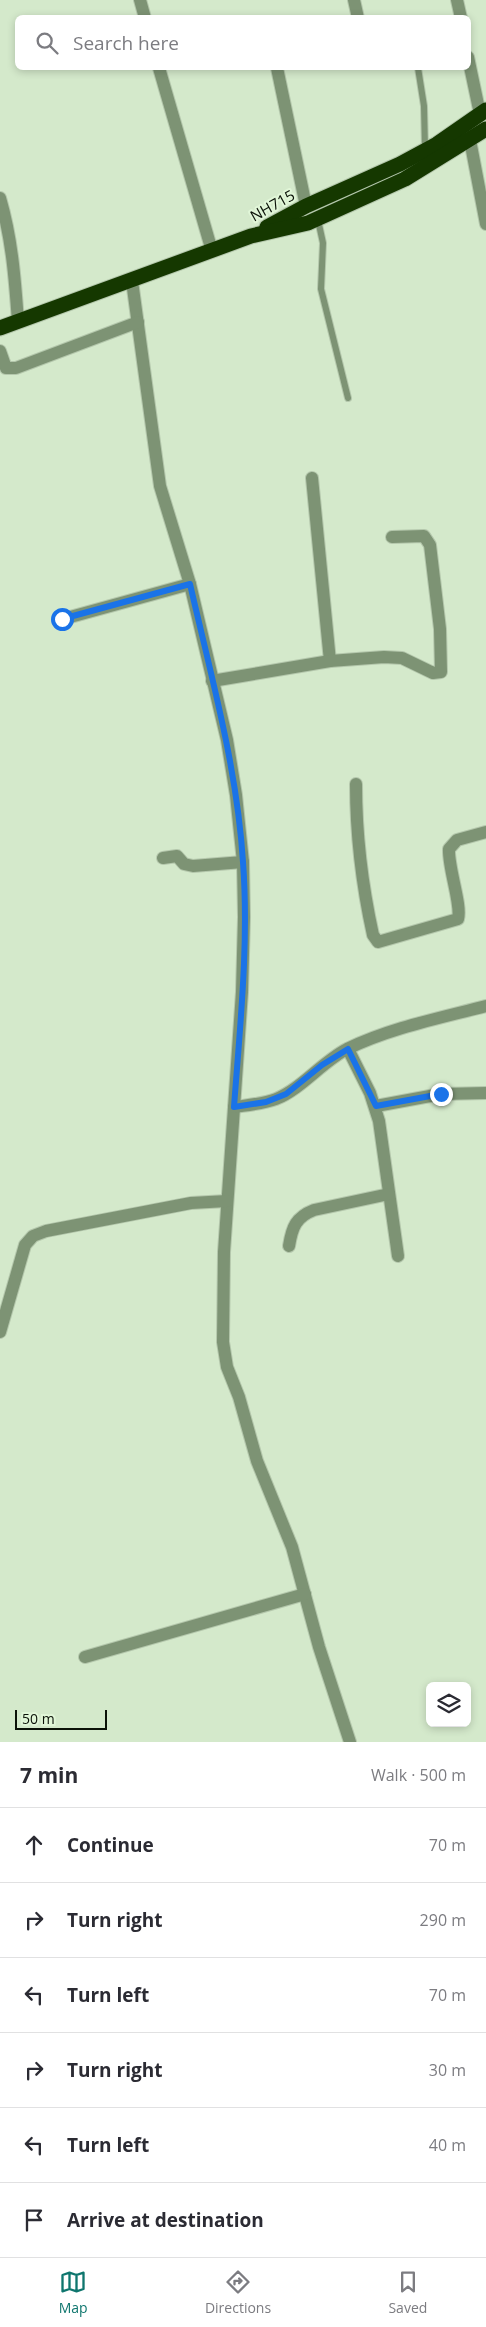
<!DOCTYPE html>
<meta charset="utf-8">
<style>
body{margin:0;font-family:"Open Sans",sans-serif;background:#f7f7f7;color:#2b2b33}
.controls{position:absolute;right:15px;bottom:15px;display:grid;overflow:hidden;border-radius:8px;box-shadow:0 2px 8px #0003}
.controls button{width:45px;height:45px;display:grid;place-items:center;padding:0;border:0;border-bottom:1px solid #e1e1e2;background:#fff;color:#2b2b33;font:25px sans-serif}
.scale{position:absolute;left:15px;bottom:12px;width:92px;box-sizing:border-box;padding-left:5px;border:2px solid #0b1208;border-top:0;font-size:14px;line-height:18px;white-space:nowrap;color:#0b1208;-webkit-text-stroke:4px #e1f6d8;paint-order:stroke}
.stop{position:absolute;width:15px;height:15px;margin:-11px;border:4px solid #1a73e8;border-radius:50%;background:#fff}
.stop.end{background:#1a73e8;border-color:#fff;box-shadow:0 1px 5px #0008}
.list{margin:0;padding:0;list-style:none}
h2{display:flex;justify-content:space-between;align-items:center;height:65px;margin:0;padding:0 20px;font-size:21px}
h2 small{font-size:16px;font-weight:400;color:#7c7c81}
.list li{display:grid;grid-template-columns:32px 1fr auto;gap:15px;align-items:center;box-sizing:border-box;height:75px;padding:0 20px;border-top:1px solid #e1e1e2}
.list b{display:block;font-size:19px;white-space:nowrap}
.list em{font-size:16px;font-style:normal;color:#7c7c81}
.icon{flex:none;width:28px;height:28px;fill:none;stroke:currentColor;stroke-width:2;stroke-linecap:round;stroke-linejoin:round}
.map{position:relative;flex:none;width:486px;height:1742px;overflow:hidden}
.search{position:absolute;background:#fff;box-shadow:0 2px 8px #0003;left:15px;right:15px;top:15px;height:55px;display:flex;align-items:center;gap:12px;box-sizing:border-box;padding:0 18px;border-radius:8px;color:#7c7c81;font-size:19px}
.sheet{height:515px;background:#fff}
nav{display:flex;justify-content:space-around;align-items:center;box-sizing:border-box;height:70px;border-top:1px solid #e1e1e2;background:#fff;font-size:14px;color:#7c7c81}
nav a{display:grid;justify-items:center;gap:2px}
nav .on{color:#0f766e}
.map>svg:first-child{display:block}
</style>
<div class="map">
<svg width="486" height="1742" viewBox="0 0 486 1742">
<rect width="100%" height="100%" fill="#d4e9cb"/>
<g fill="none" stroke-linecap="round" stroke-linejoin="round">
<g stroke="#b4c7ac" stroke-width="8">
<g id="lane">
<path d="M418 68 424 106 425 149"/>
<path d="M318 220 323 243 321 289 348 398"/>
</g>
</g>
<g stroke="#b4c7ac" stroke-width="14">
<g id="street">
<path d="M140 0 145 18"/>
<path d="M354 0 358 18"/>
<path d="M457 0 461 18"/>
<path d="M468 57 480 114"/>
<path d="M159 68 212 251"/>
<path d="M277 68 306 206"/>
<path d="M470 140 486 224"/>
<path d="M0 198C12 239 15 279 18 322"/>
<path d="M132 281 160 486 190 584 227 740 236 795 243 862 244 917 242 992 224 1252 223 1342 227 1367 239 1397 257 1461 292 1547 319 1647 350 1742"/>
<path d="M0 351 6 368H16L138 322"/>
<path d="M312 478 330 661"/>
<path d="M63 619 190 584"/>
<path d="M212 681 330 661 384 657 402 658 433 673 441 672 440 629 430 545 424 536 392 537"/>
<path d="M356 784C356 835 362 885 373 935L378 942 458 919C462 905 448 868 449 849L457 840 486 832"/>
<path d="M163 858 177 856 184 864 193 866 243 862"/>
<path d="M348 1049 370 1093 379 1121 398 1256"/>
<path d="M376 1106 441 1094 486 1093"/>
<path d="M234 1107C248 1105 263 1104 276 1099 301 1089 322 1062 347 1049 390 1028 440 1018 486 1006"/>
<path d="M289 1246C292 1227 296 1217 314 1210L389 1194"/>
<path d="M0 1332 25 1245 33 1236 46 1231 191 1203 227 1201"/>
<path d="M85 1657 305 1594"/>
</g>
</g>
<g stroke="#b4c7ac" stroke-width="17">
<g id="highway">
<path d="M267 227 306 206 400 164 437 144 486 110"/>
<path d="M0 328 251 236 308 223 405 179 486 129"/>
</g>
</g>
<use href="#lane" stroke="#7d9374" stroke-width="6"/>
<use href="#street" stroke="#7d9374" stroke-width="12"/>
<use href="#highway" stroke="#153800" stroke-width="15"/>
</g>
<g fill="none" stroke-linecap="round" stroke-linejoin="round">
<path stroke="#1a73e8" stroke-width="6" d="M62 619 190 584C211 676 237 767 243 862 249 943 240 1026 234 1107L266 1102 286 1094 322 1065 348 1049 376 1106 441 1094"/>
</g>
<g text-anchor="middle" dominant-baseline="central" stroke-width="4" stroke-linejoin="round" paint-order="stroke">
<g font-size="15" fill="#0b1208" stroke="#e1f6d8">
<text transform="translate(272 205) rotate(-29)">NH715</text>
</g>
</g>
</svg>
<div class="controls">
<button><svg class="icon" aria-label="layers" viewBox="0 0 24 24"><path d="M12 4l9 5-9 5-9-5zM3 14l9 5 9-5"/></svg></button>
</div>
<div class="scale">50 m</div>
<div class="stop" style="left:62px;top:619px"></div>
<div class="stop end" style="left:441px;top:1094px"></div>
<div class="search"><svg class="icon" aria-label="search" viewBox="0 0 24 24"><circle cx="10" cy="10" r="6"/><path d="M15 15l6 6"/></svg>Search here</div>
</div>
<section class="sheet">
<h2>7 min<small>Walk · 500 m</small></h2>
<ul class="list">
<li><svg class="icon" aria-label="ahead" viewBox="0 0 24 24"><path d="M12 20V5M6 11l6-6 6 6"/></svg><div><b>Continue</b></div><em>70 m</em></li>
<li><svg class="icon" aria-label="right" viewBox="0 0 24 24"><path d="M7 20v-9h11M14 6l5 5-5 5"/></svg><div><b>Turn right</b></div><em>290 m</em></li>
<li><svg class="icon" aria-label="left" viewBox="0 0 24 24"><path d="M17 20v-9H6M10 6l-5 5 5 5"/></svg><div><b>Turn left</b></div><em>70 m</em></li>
<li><svg class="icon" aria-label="right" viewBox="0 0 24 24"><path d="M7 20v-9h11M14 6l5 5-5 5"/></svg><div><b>Turn right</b></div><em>30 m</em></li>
<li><svg class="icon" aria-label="left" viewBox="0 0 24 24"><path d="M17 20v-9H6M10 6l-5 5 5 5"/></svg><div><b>Turn left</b></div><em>40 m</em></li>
<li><svg class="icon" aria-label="arrive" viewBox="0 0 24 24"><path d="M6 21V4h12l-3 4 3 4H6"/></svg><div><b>Arrive at destination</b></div></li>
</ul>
</section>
<nav>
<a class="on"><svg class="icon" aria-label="map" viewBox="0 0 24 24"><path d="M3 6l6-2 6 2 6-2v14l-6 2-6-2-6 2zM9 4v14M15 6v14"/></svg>Map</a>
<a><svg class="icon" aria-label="directions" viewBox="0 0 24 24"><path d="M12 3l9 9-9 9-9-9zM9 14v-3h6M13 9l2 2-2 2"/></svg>Directions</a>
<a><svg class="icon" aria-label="saved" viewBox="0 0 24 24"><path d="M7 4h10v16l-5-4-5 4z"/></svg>Saved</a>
</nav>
